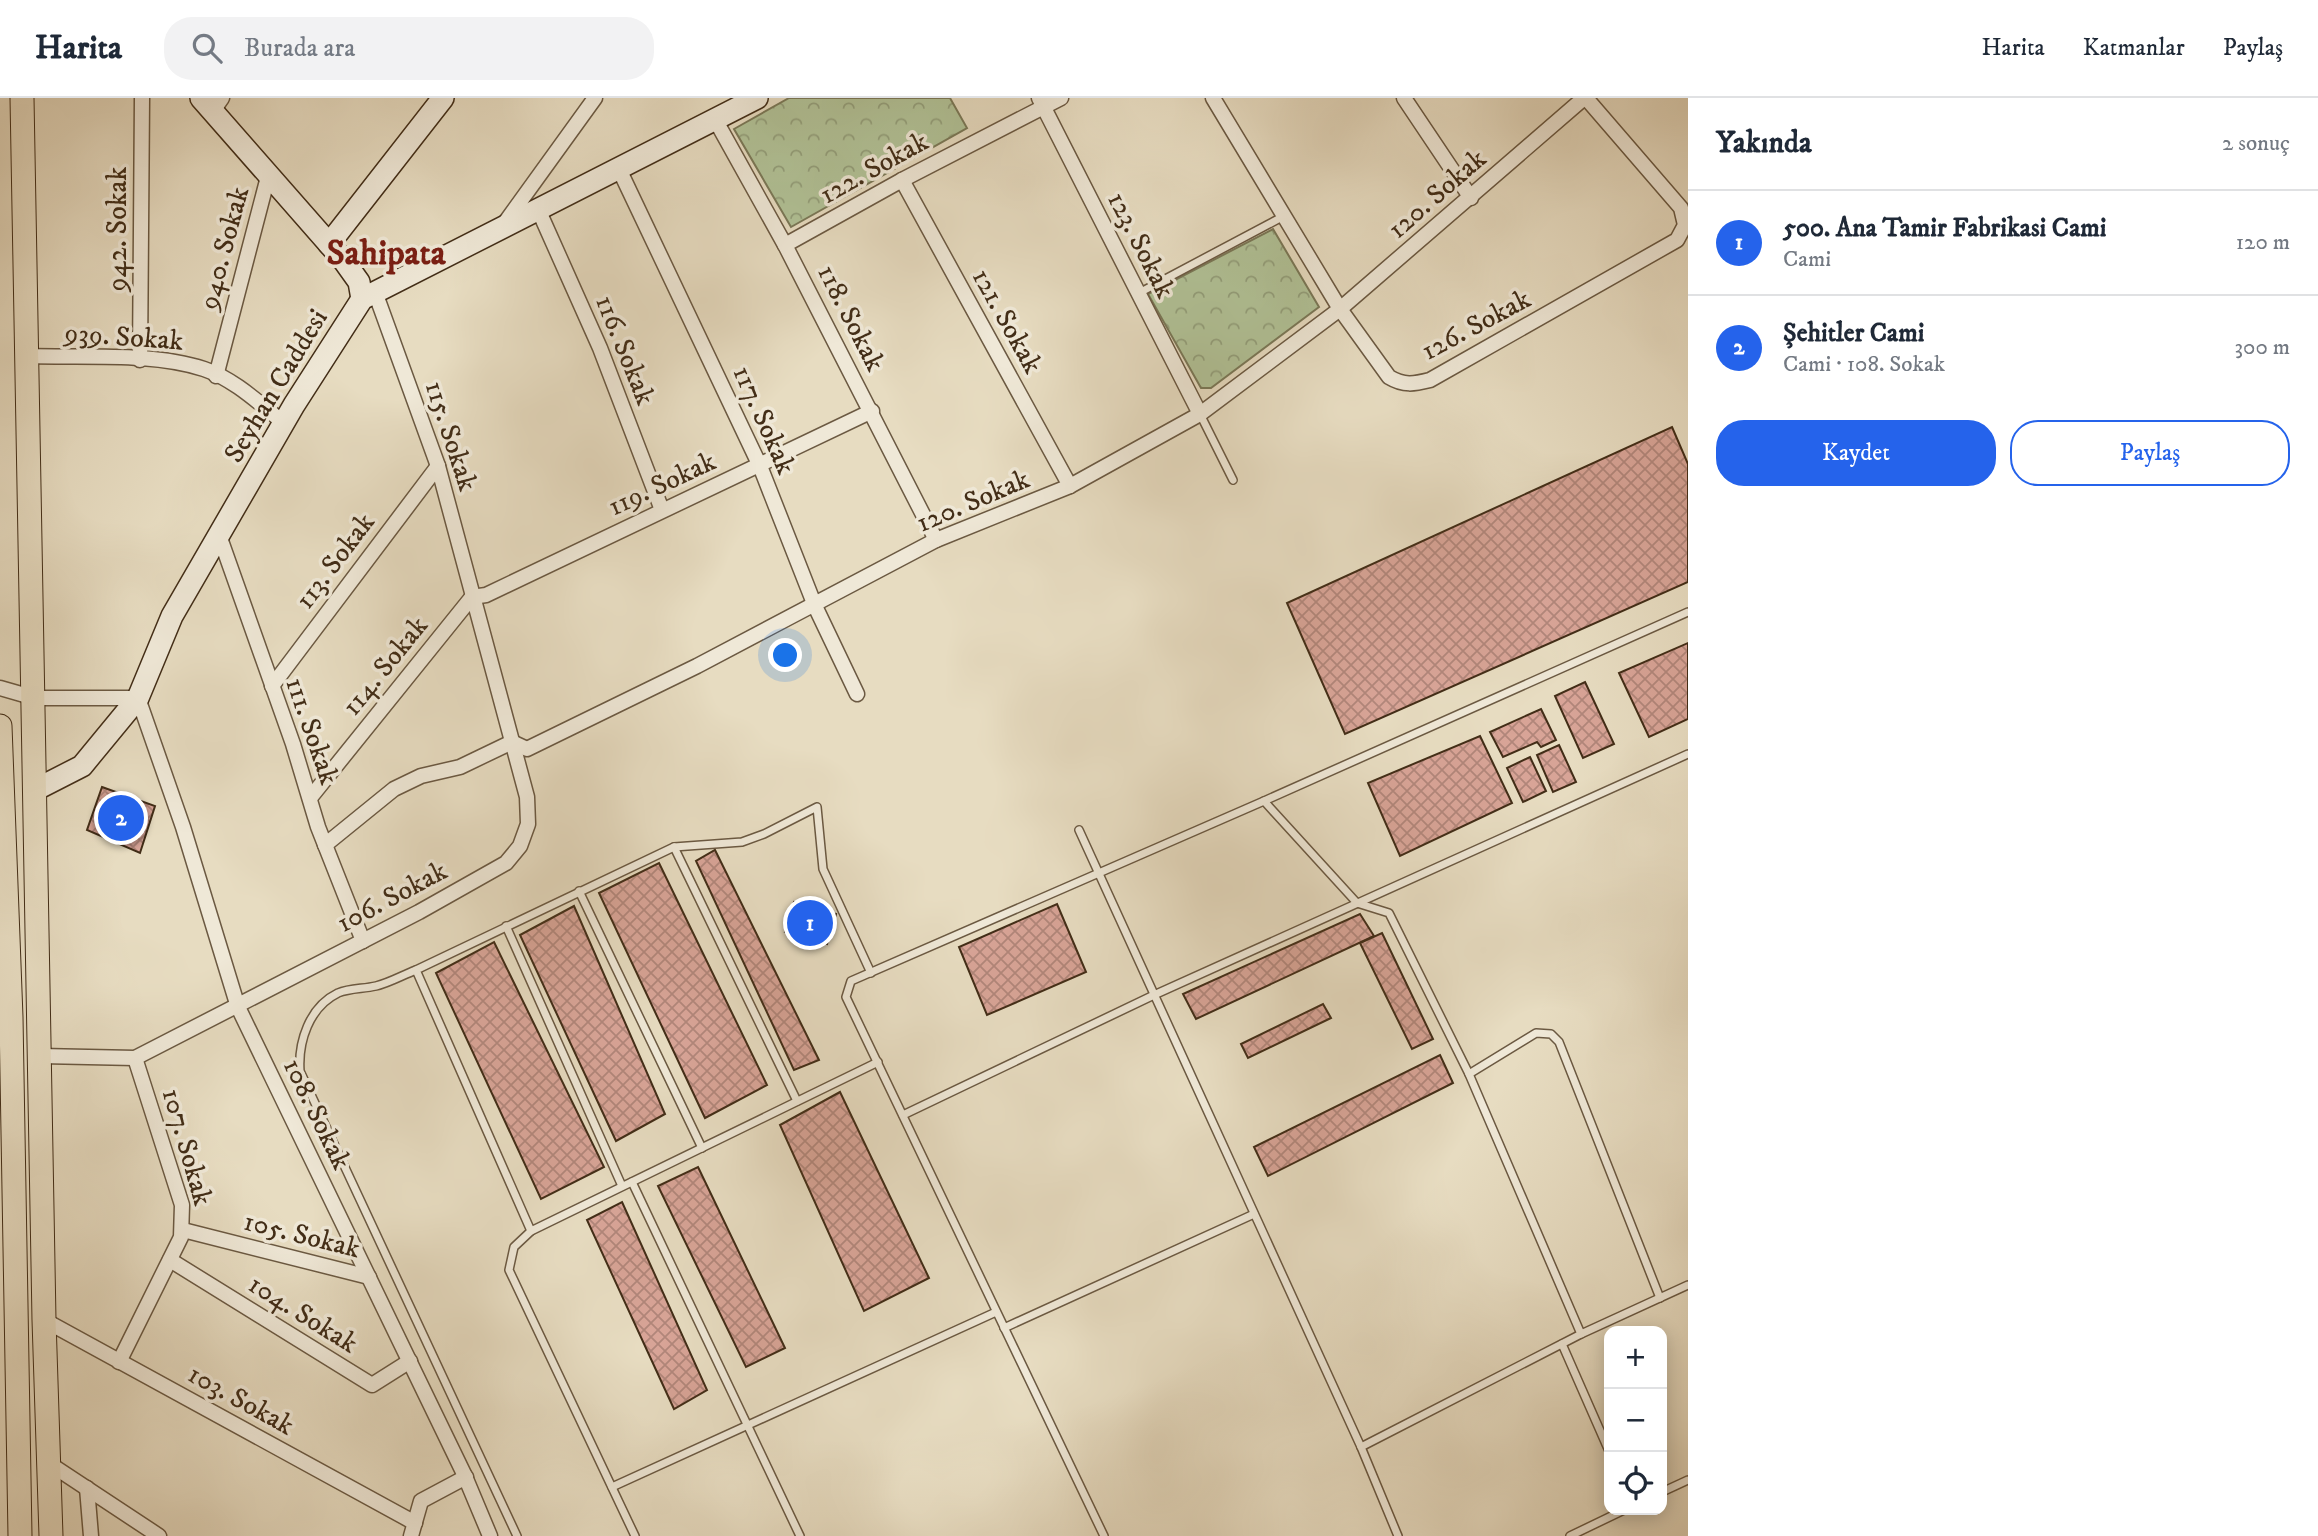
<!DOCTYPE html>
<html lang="tr">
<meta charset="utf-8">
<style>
body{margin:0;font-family:"IM FELL DW Pica",serif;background:#f2f2f3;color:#1f2937}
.controls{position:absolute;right:21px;bottom:21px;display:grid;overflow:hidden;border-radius:14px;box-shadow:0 4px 18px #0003}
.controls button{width:63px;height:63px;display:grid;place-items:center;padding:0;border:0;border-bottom:2px solid #e0e1e3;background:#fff;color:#1f2937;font:35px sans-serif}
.you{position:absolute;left:786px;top:558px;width:24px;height:24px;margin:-18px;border:5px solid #fff;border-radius:50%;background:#1a73e8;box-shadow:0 0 0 10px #1a73e833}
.badge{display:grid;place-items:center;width:46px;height:46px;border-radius:50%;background:#2563eb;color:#fff;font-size:23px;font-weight:700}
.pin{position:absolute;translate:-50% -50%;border:4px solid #fff;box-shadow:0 2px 7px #0006}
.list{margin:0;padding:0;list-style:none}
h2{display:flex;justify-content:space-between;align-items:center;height:91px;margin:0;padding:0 28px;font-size:30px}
h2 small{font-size:23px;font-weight:400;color:#747a83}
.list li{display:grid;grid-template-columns:46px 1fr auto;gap:21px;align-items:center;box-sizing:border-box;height:105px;padding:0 28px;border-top:2px solid #e0e1e3}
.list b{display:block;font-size:26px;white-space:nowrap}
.list p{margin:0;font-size:23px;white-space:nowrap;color:#747a83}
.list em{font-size:23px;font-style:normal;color:#747a83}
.actions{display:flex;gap:14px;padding:21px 28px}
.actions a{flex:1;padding:16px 0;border:2px solid #2563eb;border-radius:28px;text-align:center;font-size:24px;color:#2563eb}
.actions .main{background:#2563eb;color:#fff}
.icon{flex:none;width:38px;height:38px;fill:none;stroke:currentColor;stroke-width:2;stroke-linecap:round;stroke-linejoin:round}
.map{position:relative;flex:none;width:1688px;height:1438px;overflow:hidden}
header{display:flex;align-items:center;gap:42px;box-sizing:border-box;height:98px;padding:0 35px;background:#fff;border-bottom:2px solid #e0e1e3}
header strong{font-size:33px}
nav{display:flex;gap:38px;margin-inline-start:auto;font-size:24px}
.search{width:490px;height:63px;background:#f2f2f3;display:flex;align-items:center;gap:18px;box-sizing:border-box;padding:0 24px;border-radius:28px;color:#747a83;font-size:26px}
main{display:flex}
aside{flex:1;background:#fff}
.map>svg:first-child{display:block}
</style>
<header>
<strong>Harita</strong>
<div class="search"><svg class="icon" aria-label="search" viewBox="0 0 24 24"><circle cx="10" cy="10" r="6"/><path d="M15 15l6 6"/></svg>Burada ara</div>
<nav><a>Harita</a><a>Katmanlar</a><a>Paylaş</a></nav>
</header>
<main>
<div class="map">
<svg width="1688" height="1438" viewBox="0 0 1688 1438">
<defs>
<pattern id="forest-crowns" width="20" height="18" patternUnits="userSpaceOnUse" patternTransform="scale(1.75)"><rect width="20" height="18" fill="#b1c297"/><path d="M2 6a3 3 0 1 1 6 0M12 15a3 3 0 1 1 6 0" fill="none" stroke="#929e7a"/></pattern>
<pattern id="building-cross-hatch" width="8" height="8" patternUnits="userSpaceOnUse" patternTransform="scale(1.75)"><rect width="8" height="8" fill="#d8a497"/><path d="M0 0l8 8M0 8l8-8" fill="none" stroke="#b1867a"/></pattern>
</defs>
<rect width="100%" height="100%" fill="#e7dcc1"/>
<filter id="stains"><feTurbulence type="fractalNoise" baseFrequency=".00286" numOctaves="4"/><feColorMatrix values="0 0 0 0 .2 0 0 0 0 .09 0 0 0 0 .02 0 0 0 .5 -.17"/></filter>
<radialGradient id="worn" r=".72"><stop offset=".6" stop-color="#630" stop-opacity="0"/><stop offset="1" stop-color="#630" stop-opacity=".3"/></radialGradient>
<g fill="url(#forest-crowns)" stroke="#7a7857" stroke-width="2">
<path d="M789 0H950L967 30 791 129 734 31Z"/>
<path d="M1273 131 1319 209 1211 290H1201L1148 196Z"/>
</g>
<g fill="url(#building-cross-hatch)" stroke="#422d17" stroke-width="2">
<path d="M1672 329 1688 366V484L1345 636 1287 505Z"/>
<path d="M1688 545V621L1649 639 1619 575Z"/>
<path d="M1585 584 1614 646 1583 660 1555 598Z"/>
<path d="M1541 611 1556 642 1541 649 1537 644 1503 659 1490 634Z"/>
<path d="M1480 638 1512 705 1400 758 1368 685Z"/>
<path d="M1559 647 1576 684 1553 694 1537 657Z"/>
<path d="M1530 659 1546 693 1523 704 1507 670Z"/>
<path d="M102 689 155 708 140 755 87 732Z"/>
<path d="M715 752 819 962 794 972 696 763Z"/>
<path d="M659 765 767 987 705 1020 599 795Z"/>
<path d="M794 804 836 816 827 846 785 834Z"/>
<path d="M1057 806 1086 874 987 917 959 849Z"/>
<path d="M574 808 665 1016 616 1043 520 837Z"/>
<path d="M1360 816 1374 838 1196 921 1183 896Z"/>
<path d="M1382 835 1433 941 1412 951 1360 845Z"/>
<path d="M494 844 604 1069 541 1101 436 875Z"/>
<path d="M1323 906 1331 920 1248 960 1241 946Z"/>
<path d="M1440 957 1453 985 1268 1078 1254 1049Z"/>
<path d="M840 994 929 1180 864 1213 780 1027Z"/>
<path d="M698 1069 785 1250 746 1269 658 1088Z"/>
<path d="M622 1104 707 1292 674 1311 587 1122Z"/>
</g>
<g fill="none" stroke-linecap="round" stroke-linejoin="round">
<g stroke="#6b5942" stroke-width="10">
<g id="service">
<path d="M1139 195 1284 118"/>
<path d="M1200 316 1233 382"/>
<path d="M1264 703 1688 514"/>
<path d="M1079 732 1361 1349 1398 1438"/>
<path d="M674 749 797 1003"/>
<path d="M579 793 702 1050"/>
<path d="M506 828 622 1088"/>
<path d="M416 872C403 877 389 885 376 888 363 891 350 890 338 895 309 909 298 944 300 973L517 1438"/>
<path d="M871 875 823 771 817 709 764 736 742 744 674 749 416 872 531 1133 878 964"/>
<path d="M1469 976 1536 935 1551 936 1559 944 1660 1200"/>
<path d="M903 1017 1154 897 1688 656"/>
<path d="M632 1084 800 1438"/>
<path d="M531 1133 514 1149 509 1172 635 1438"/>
<path d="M1004 1230 1254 1116"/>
<path d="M1562 1246 1609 1353"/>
<path d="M1361 1349 1581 1236 1688 1187"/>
<path d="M612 1389 996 1214"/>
<path d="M1662 1394 1688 1382"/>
<path d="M1104 1438 846 899 851 883 1264 703 1357 805 1389 815 1469 976 1581 1236"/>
<path d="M1570 1438 1624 1412"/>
</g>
</g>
<g stroke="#6b5942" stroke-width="17">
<g id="minor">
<path d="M1039 0 1200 316"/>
<path d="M1213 0 1340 211 1389 279C1404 288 1414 286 1430 282L1677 142 1685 127 1681 110 1586 0"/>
<path d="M1404 0 1471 100"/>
<path d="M213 13 222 0"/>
<path d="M716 23 785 147 936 442"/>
<path d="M619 71 760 368 815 508 857 596"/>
<path d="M902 82 1070 388"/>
<path d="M538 111 600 250 662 412"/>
<path d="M504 126 595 0"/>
<path d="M785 147 902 82 1061 0"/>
<path d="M28 258C82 260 153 254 204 271 234 281 260 306 284 325"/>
<path d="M140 262 142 0"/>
<path d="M216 278 269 75"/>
<path d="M219 437 293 646 318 729 363 843"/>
<path d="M472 499 486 497 872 313"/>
<path d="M272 588 438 368"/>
<path d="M0 590 35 600H138L183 729 238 909 464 1376 490 1438"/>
<path d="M310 700 472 499"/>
<path d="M325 747 394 691 421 678 460 669 512 644 527 651 697 568 936 442 1070 388 1200 316 1340 211 1584 0"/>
<path d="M41 958 135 960 419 814 506 765 520 748 528 726 527 699 438 368 375 194"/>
<path d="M183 1132 369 1179"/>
<path d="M170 1162 372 1287 410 1263"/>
<path d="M44 1222 415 1425"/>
<path d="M119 1264 181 1139 182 1107 135 960"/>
<path d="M50 1366 159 1438"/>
<path d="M87 1390 91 1438"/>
<path d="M411 1438 421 1403 466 1379"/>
</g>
</g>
<g stroke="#422d17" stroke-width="24">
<g id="secondary">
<path d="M201 0 344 163 359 184 362 201"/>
<path d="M329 146 443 0"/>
<path d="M37 691 82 668 138 600 172 518 294 307 362 201 757 0"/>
</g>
</g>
<g stroke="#422d17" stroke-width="25">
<g id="primary">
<path d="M22 0 44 1222 51 1438"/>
<path d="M0 628 11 919 20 1438"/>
</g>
</g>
<use href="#service" stroke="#efe8d7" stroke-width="7"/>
<use href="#minor" stroke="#efe8d7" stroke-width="14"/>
<use href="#secondary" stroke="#efe8d7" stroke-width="21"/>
<use href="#primary" stroke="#e7dcc1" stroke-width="23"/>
</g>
<g text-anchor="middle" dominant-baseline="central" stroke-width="7" stroke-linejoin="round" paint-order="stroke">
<g font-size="28" fill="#422d17" stroke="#efe8d7">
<text transform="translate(874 70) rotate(-29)">122. Sokak</text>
<text transform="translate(1437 96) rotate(-41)">120. Sokak</text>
<text transform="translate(117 131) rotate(-90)">942. Sokak</text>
<text transform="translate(1141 147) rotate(63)">123. Sokak</text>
<text transform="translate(224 150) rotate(-75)">940. Sokak</text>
<text transform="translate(851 220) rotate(63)">118. Sokak</text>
<text transform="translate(1007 223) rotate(61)">121. Sokak</text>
<text transform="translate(1476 227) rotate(-28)">126. Sokak</text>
<text transform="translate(124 239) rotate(4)">939. Sokak</text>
<text transform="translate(625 252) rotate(68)">116. Sokak</text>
<text transform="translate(276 288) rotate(-59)">Seyhan Caddesi</text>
<text transform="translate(764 322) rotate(66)">117. Sokak</text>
<text transform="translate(451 338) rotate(72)">115. Sokak</text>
<text transform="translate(662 386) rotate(-25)">119. Sokak</text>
<text transform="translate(973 403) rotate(-23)">120. Sokak</text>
<text transform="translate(335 463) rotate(-53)">113. Sokak</text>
<text transform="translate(385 568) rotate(-51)">114. Sokak</text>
<text transform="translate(312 633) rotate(71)">111. Sokak</text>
<text transform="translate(392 799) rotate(-28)">106. Sokak</text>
<text transform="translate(317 1016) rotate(64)">108. Sokak</text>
<text transform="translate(187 1049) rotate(74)">107. Sokak</text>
<text transform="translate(302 1137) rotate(14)">105. Sokak</text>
<text transform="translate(303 1216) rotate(32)">104. Sokak</text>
<text transform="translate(241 1302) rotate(29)">103. Sokak</text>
</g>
<g font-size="35" font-weight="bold" fill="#7a1f14" stroke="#efe8d7">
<text x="386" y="156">Sahipata</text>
</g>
</g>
<rect width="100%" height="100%" filter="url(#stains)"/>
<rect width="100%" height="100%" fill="url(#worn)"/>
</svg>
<div class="controls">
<button>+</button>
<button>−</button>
<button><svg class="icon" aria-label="locate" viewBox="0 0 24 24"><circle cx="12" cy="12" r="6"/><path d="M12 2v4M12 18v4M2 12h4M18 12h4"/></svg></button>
</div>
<div class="you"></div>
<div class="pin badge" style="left:810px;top:825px">1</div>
<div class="pin badge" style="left:121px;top:720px">2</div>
</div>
<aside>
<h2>Yakında<small>2 sonuç</small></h2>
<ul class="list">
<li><span class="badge">1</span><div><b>500. Ana Tamir Fabrikasi Cami</b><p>Cami</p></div><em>120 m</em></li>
<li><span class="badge">2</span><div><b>Şehitler Cami</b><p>Cami · 108. Sokak</p></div><em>300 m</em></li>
</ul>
<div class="actions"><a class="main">Kaydet</a><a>Paylaş</a></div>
</aside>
</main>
